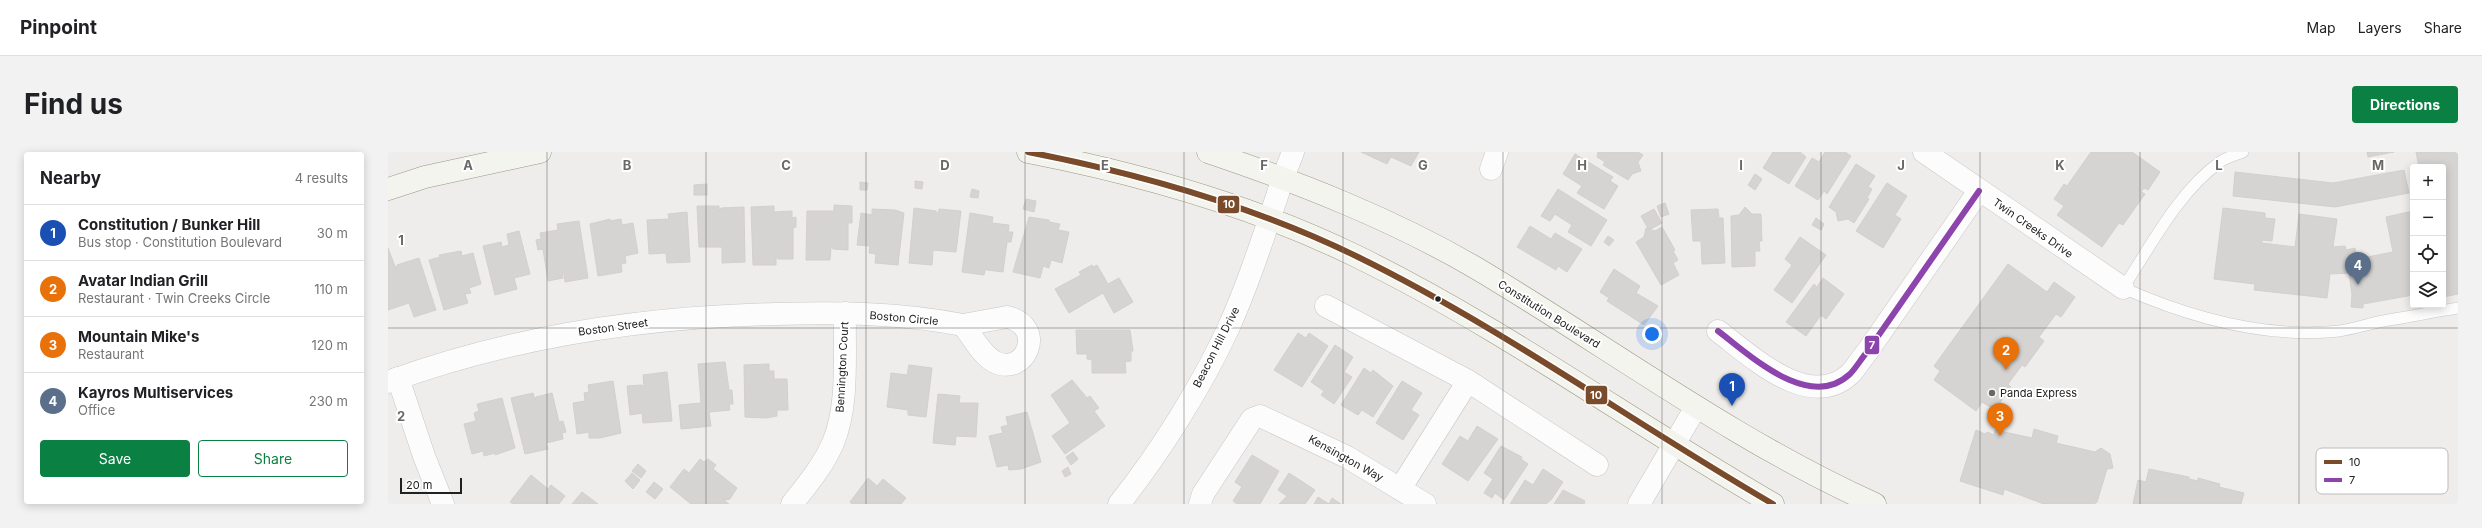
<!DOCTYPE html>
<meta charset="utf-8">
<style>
body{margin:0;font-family:Inter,sans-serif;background:#f2f2f2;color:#202124}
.controls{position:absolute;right:12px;top:12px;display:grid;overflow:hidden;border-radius:4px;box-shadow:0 2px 10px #0003}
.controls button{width:36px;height:36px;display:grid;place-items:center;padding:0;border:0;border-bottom:1px solid #e0e0e0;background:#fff;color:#202124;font:20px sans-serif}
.scale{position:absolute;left:12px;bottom:10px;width:62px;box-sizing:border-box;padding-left:4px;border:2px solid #212121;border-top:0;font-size:11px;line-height:14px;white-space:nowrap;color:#212121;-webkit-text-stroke:3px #fff;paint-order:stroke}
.you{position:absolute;left:1264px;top:182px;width:14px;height:14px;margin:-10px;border:3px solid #fff;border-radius:50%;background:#1a73e8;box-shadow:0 0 0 6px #1a73e833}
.badge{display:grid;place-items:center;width:26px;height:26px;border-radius:50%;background:#0b8043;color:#fff;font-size:13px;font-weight:700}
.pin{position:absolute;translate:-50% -33px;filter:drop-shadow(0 1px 2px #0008)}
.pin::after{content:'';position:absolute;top:21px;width:14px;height:12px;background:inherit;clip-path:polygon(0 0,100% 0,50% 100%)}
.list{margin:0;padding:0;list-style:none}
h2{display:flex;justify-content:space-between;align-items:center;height:52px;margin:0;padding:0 16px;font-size:17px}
h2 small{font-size:13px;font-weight:400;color:#757577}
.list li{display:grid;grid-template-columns:26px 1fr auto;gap:12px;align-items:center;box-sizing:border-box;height:56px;padding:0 16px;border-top:1px solid #e0e0e0}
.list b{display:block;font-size:15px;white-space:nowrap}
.list p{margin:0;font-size:13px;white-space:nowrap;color:#757577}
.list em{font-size:13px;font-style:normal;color:#757577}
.actions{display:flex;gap:8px;padding:12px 16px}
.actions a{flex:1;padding:9px 0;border:1px solid #0b8043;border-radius:4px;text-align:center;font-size:14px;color:#0b8043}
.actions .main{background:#0b8043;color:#fff}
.icon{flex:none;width:22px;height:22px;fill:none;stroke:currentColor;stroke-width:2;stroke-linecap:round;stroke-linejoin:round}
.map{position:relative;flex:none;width:2070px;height:352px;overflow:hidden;border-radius:4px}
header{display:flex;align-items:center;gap:24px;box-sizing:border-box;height:56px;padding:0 20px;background:#fff;border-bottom:1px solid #e0e0e0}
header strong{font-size:19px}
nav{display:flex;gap:22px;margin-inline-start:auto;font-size:14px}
.intro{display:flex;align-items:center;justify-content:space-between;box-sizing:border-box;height:96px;padding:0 24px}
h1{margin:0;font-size:28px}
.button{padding:10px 18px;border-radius:4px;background:#0b8043;color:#fff;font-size:14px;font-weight:700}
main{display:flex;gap:24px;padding:0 24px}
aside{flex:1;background:#fff;border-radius:4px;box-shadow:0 2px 10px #0003}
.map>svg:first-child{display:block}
</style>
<header>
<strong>Pinpoint</strong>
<nav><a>Map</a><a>Layers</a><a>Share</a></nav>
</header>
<div class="intro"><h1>Find us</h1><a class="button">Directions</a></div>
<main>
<aside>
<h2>Nearby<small>4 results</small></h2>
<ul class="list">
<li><span class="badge" style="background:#1a4fb4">1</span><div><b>Constitution / Bunker Hill</b><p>Bus stop · Constitution Boulevard</p></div><em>30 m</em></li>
<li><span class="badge" style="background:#e8710a">2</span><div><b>Avatar Indian Grill</b><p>Restaurant · Twin Creeks Circle</p></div><em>110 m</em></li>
<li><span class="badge" style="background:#e8710a">3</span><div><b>Mountain Mike's</b><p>Restaurant</p></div><em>120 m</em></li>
<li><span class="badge" style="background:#5c6f8a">4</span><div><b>Kayros Multiservices</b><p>Office</p></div><em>230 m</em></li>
</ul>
<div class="actions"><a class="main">Save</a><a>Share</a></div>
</aside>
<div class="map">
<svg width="2070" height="352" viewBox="0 0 2070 352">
<rect width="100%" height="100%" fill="#efedeb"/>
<g fill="#d6d4d2" stroke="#d2cfcc">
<path d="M973 0H1031L1023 14 1003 5 999 12Z"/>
<path d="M1210 0H1250L1255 3 1250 10 1253 19 1244 22 1240 28 1215 13 1217 10 1209 5Z"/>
<path d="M1385 0H1412L1418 5 1401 32 1375 16Z"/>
<path d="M1437 0H1457L1463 4 1439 42 1436 39 1430 48 1407 34 1424 6 1431 10Z"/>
<path d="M1703 0H1744L1772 20 1760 38 1756 36 1753 40 1757 42 1735 73 1731 71 1714 95 1669 63 1676 54 1666 47 1676 32 1679 34Z"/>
<path d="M1979 0H2006L1980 5Z"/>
<path d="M2028 0H2070V142L2055 145V15H2031Z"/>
<path d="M1187 2 1225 25 1222 29 1230 34 1216 57 1189 41 1194 34 1175 22Z"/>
<path d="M1468 12 1487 24 1480 35 1484 37 1479 46 1481 47 1466 71 1460 67 1450 69 1448 60 1441 55Z"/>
<path d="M2016 18 2021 41 1947 55 1845 44 1847 20 1945 31Z"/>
<path d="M1367 22 1374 27 1367 38 1360 33Z"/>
<path d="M527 29 535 30 534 37 527 36Z"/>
<path d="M472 30 480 31 479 38H472Z"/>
<path d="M1499 31 1519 44 1507 63 1513 67 1495 96 1468 79Z"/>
<path d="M319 32V43H306V33Z"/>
<path d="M584 37 591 39 590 46 582 45Z"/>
<path d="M1170 37 1219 68 1203 94 1180 80 1184 73 1167 62 1162 69 1153 64Z"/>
<path d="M638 47 648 49 646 60 635 57Z"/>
<path d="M1277 51 1281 62 1273 65 1269 54Z"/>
<path d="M446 53 464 54V71H460V98L445 97 443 95 442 108H418L419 59H446Z"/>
<path d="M309 54H331V59L333 56 356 55 357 110 334 111V95H311Z"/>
<path d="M386 54V60L404 59V66L408 65V75L405 76V107H390L388 105V113H365L363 55Z"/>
<path d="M1357 55 1364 62H1373L1374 89H1371L1372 99H1367V114L1344 115 1343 64 1351 63Z"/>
<path d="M526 56 548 59 550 62 551 57 573 59 568 100 545 98 544 113 521 111Z"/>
<path d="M1835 56 1877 61V66L1887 67 1884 89 1874 88V91L1907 95 1911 62 1949 67 1945 95 1957 94 1958 98 1967 96 1969 107 2005 100 1998 65 2025 59V143L1975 152V156L1963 155 1964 143 1961 121 1942 122 1939 146 1866 138 1867 132 1826 127Z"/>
<path d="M484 57 507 58 516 61 510 113 487 111 488 102 481 101 482 94 469 93 473 61 484 63Z"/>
<path d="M1266 57 1274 71 1261 78 1253 64Z"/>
<path d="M1330 57 1331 66H1335L1337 111 1314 112 1313 89H1305L1303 58Z"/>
<path d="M299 60 302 110 279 111 278 101 261 102 259 68 281 67 280 62Z"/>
<path d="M582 61 605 65 604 71 621 73 620 80H625L623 90H619L615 120 599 118 598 115 596 123 574 120Z"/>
<path d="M641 65 661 68V70L672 72 670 78 681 80 674 111 663 108 661 116 655 114 652 126 625 120Z"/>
<path d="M1428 66 1436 72 1433 78 1424 73Z"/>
<path d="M222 67V69L233 67 234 73 245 71 250 101 237 104 238 111 233 112 234 120 210 124 202 72Z"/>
<path d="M191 69 200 126 177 130 176 122H174L175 126 160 129 155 97 150 98 148 88 153 87 152 81 170 78 169 72Z"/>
<path d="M1142 74 1163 87 1167 81 1194 97 1179 120 1170 114 1168 118 1129 95Z"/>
<path d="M1274 75 1287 98 1285 99 1290 108 1285 111 1291 123 1273 133 1248 90 1256 85 1258 76 1267 79Z"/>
<path d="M131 79 142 122 126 126 129 137 107 143 95 94 113 90 114 95 121 93 119 82Z"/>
<path d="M1220 84 1226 88 1221 94 1216 90Z"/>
<path d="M1412 85 1438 103 1404 151 1386 138 1404 113 1397 107Z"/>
<path d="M0 96 8 117 9 113 31 106 48 158 26 165 21 151 0 158Z"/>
<path d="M73 99 74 104 85 101 93 132 81 136 83 141 77 142 80 151 56 158 41 108 52 105 51 103Z"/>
<path d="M1620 112 1659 140 1666 130 1687 145 1673 165 1668 162 1651 185 1656 189 1637 215 1634 213 1620 232 1623 235 1607 258 1594 250 1588 259 1546 228 1552 219 1546 214Z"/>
<path d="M704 113 705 115 709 113 720 132 731 126 745 150 726 161 715 141 681 161 667 137 693 123 691 120Z"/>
<path d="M1226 117 1252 134 1248 141 1270 154 1256 173 1219 149 1221 146 1212 140Z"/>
<path d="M1435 126 1456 142 1438 167 1433 163 1418 184 1398 170 1426 132 1429 135Z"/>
<path d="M688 178H742L745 199H743V209L737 210 738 221H704V208L699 207V202H689Z"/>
<path d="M910 181 918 186 921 181 940 194 914 235 886 218Z"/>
<path d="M947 193 965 205 956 220 964 225 946 252 933 243 936 239 923 230Z"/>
<path d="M337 210 341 238H344L345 252H341L342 258 321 260 323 274 293 277 291 253 313 251 310 212Z"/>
<path d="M381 212V219H386V227H399L400 258H389V264L378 266 357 265 356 213Z"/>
<path d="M521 213 544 216 538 265 520 263V258L499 255 503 221 519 223Z"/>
<path d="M976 216 983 221 985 218 1005 234 985 265 974 258 970 263 953 253Z"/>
<path d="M279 220 284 269 255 271 254 261 242 263 239 234 254 233 256 235 255 223Z"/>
<path d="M684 228 699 246 702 244 711 256 706 259 717 274 677 302 664 284 682 271 663 243Z"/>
<path d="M225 229 233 281 212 286H201V280L189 282 185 251 197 249 196 241 201 240 200 233Z"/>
<path d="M1014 229 1034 241 1023 258 1031 263 1015 288 988 271Z"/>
<path d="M145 241 147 248 148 245 164 241 171 270 175 269 178 280 174 281 175 287 158 291 160 297 137 302 123 246Z"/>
<path d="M550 242 572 244 571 251H590L588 285 568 284 567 293 545 291Z"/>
<path d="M114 246 127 296 107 303V301L96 304 95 299 84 302 76 272 88 269 86 261 91 259 89 252Z"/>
<path d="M639 260 653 310 633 317 621 318 620 313 609 315 601 284 615 281 613 275 620 273 618 265Z"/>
<path d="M1089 274 1110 287 1080 329 1054 312 1072 284 1080 289Z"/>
<path d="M1646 277 1670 284 1668 291 1707 300 1713 296 1722 302 1725 316 1719 317 1709 350 1706 352H1656L1616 337 1615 343 1572 329 1588 278 1597 282 1599 280 1606 283 1607 278 1644 286Z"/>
<path d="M1113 294 1134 305 1133 307 1140 312 1116 348 1107 341 1104 346 1096 341 1105 327 1096 321Z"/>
<path d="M685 300 690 307 683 313 678 305Z"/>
<path d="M864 303 891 319 872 352H849L845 349 854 335 847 330Z"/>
<path d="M312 307 316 310 320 307 328 313 325 317 349 336 342 347 336 348 341 352H303L282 335 296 317 301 321Z"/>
<path d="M250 312 258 319 253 326 244 319Z"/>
<path d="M680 315 683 322 677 325 674 319Z"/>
<path d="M1155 317 1175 330 1163 348 1158 352H1122L1137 328 1145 333Z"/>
<path d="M1761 317 1801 325V327L1810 329V326L1832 332 1831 335 1856 341 1853 352H1745L1750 328 1758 330Z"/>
<path d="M244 321 252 328 245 337 237 329Z"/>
<path d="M901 321 927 338 917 352H891L899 344 890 338Z"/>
<path d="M143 323 160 337 163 333 177 344 171 352H125L122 350Z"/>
<path d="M480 326 489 334 495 327 518 346 513 352H464L462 350Z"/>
<path d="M266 330 275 337 267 347 258 340Z"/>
<path d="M1175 338 1197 349 1196 352H1166Z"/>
<path d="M194 340 210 352H184Z"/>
<path d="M930 345 941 352 944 346 953 352H926Z"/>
</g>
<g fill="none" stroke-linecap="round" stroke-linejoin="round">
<g stroke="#c8c7c6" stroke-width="12">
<path id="service" d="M1855 0C1848 3 1839 5 1832 10 1790 40 1763 94 1735 136 1801 165 1878 187 1951 179 1965 177 1980 172 1995 169 2020 165 2045 160 2070 156"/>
</g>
<g stroke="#c8c7c6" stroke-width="23">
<g id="minor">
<path d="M1536 0 1735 136"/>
<path d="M1103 17 1109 0"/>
<path d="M895 26 905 0"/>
<path d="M938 154 1080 229 1012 337"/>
<path d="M619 165C659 174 638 225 607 210 594 204 584 184 575 173Z"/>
<path d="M1330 179C1362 203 1421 260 1462 222 1468 216 1473 207 1479 200L1591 39"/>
<path d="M10 226 36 304 55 352"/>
<path d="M1080 229 1209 313"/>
<path d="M0 230C125 184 256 165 388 162 451 160 513 161 575 173"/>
<path d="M404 352C419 333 435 314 445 291 461 253 456 203 457 161"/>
<path d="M812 352 815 342 864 267 872 264 959 305 1037 352"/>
<path d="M1251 352 1308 255"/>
</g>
</g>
<g stroke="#c8c7c6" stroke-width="23">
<path id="tertiary" d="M731 352C771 302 813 235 840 177 862 128 878 77 895 26"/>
</g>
<g stroke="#989882" stroke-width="23">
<g id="secondary">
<path d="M640 0C753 22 866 54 970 105 1115 176 1245 271 1385 352"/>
<path d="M820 0C912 31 1004 67 1088 116 1221 195 1345 288 1487 352"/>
<path d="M0 37 37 25 152 0"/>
</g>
</g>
<use href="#service" stroke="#fdfcfc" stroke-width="11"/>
<use href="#minor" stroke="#fdfcfc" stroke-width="22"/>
<use href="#tertiary" stroke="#fdfcfc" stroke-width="22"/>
<use href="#secondary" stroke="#f3f4ed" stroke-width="22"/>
<g stroke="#fff" stroke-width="9">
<path id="bus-1" d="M640 0C753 22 866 54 970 105 1115 176 1245 271 1385 352"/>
</g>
<g stroke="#fff" stroke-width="9">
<path id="bus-2" d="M1330 179C1362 203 1421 260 1462 222 1468 216 1473 207 1479 200L1591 39"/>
</g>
<use href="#bus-1" stroke="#7a4b2a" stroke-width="6"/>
<use href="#bus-2" stroke="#8e44ad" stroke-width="6"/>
</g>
<path fill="none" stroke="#696868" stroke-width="1" stroke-opacity="0.55" d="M159 0V352M318 0V352M478 0V352M637 0V352M796 0V352M955 0V352M1115 0V352M1274 0V352M1433 0V352M1592 0V352M1752 0V352M1911 0V352M0 176H2070"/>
<circle fill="#212121" stroke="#fff" stroke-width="1.5" cx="1050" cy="147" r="3.5"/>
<circle fill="#696868" stroke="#fff" stroke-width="1.5" cx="1604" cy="241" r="4"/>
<g text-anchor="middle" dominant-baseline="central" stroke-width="4" stroke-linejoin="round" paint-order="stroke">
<g font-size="11" fill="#212121" stroke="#fff">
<text transform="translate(1645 76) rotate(35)">Twin Creeks Drive</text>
<text transform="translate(1161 162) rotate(32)">Constitution Boulevard</text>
<text transform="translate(516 166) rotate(5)">Boston Circle</text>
<text transform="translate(225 175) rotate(-8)">Boston Street</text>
<text transform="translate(828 195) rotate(-63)">Beacon Hill Drive</text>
<text transform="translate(454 215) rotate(-87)">Bennington Court</text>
<text transform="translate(958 306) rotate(29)">Kensington Way</text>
</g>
<g font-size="11" fill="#212121" stroke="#fff" text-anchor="start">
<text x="1612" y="241">Panda Express</text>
</g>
</g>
<rect x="1928" y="296" width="132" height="46" rx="6" fill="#fff" stroke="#bcbcbc" stroke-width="1"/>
<rect x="1936" y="308" width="18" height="4" fill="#7a4b2a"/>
<rect x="1936" y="326" width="18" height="4" fill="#8e44ad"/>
<g font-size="11" fill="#212121">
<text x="1961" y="314">10</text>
<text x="1961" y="332">7</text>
</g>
<g font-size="13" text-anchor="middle" font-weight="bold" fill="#696868" stroke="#fff" stroke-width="4" stroke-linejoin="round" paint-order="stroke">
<text x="80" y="18">A</text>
<text x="239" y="18">B</text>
<text x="398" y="18">C</text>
<text x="557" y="18">D</text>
<text x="717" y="18">E</text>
<text x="876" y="18">F</text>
<text x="1035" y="18">G</text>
<text x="1194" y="18">H</text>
<text x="1353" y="18">I</text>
<text x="1513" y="18">J</text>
<text x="1672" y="18">K</text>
<text x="1831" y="18">L</text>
<text x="1990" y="18">M</text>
<text x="13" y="93">1</text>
<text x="13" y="269">2</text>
</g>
<g stroke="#fff" stroke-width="1.5">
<rect x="829" y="43" width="23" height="19" rx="4" fill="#7a4b2a"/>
<rect x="1476" y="183" width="16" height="20" rx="4" fill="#8e44ad"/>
<rect x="1197" y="233" width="23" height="20" rx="4" fill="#7a4b2a"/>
</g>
<g font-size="11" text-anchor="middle" font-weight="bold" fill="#fff">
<text x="841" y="56">10</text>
<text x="1484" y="197">7</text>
<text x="1208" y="247">10</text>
</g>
</svg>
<div class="controls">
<button>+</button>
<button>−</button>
<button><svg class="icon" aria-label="locate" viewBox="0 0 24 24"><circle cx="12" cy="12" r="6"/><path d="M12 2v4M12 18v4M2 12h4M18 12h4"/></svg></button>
<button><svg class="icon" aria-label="layers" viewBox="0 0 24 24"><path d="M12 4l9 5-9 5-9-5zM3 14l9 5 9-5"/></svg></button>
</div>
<div class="scale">20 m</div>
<div class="you"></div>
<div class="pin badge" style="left:1344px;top:254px;background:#1a4fb4">1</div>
<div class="pin badge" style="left:1618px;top:218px;background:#e8710a">2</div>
<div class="pin badge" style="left:1612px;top:284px;background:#e8710a">3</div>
<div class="pin badge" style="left:1970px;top:133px;background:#5c6f8a">4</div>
</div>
</main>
